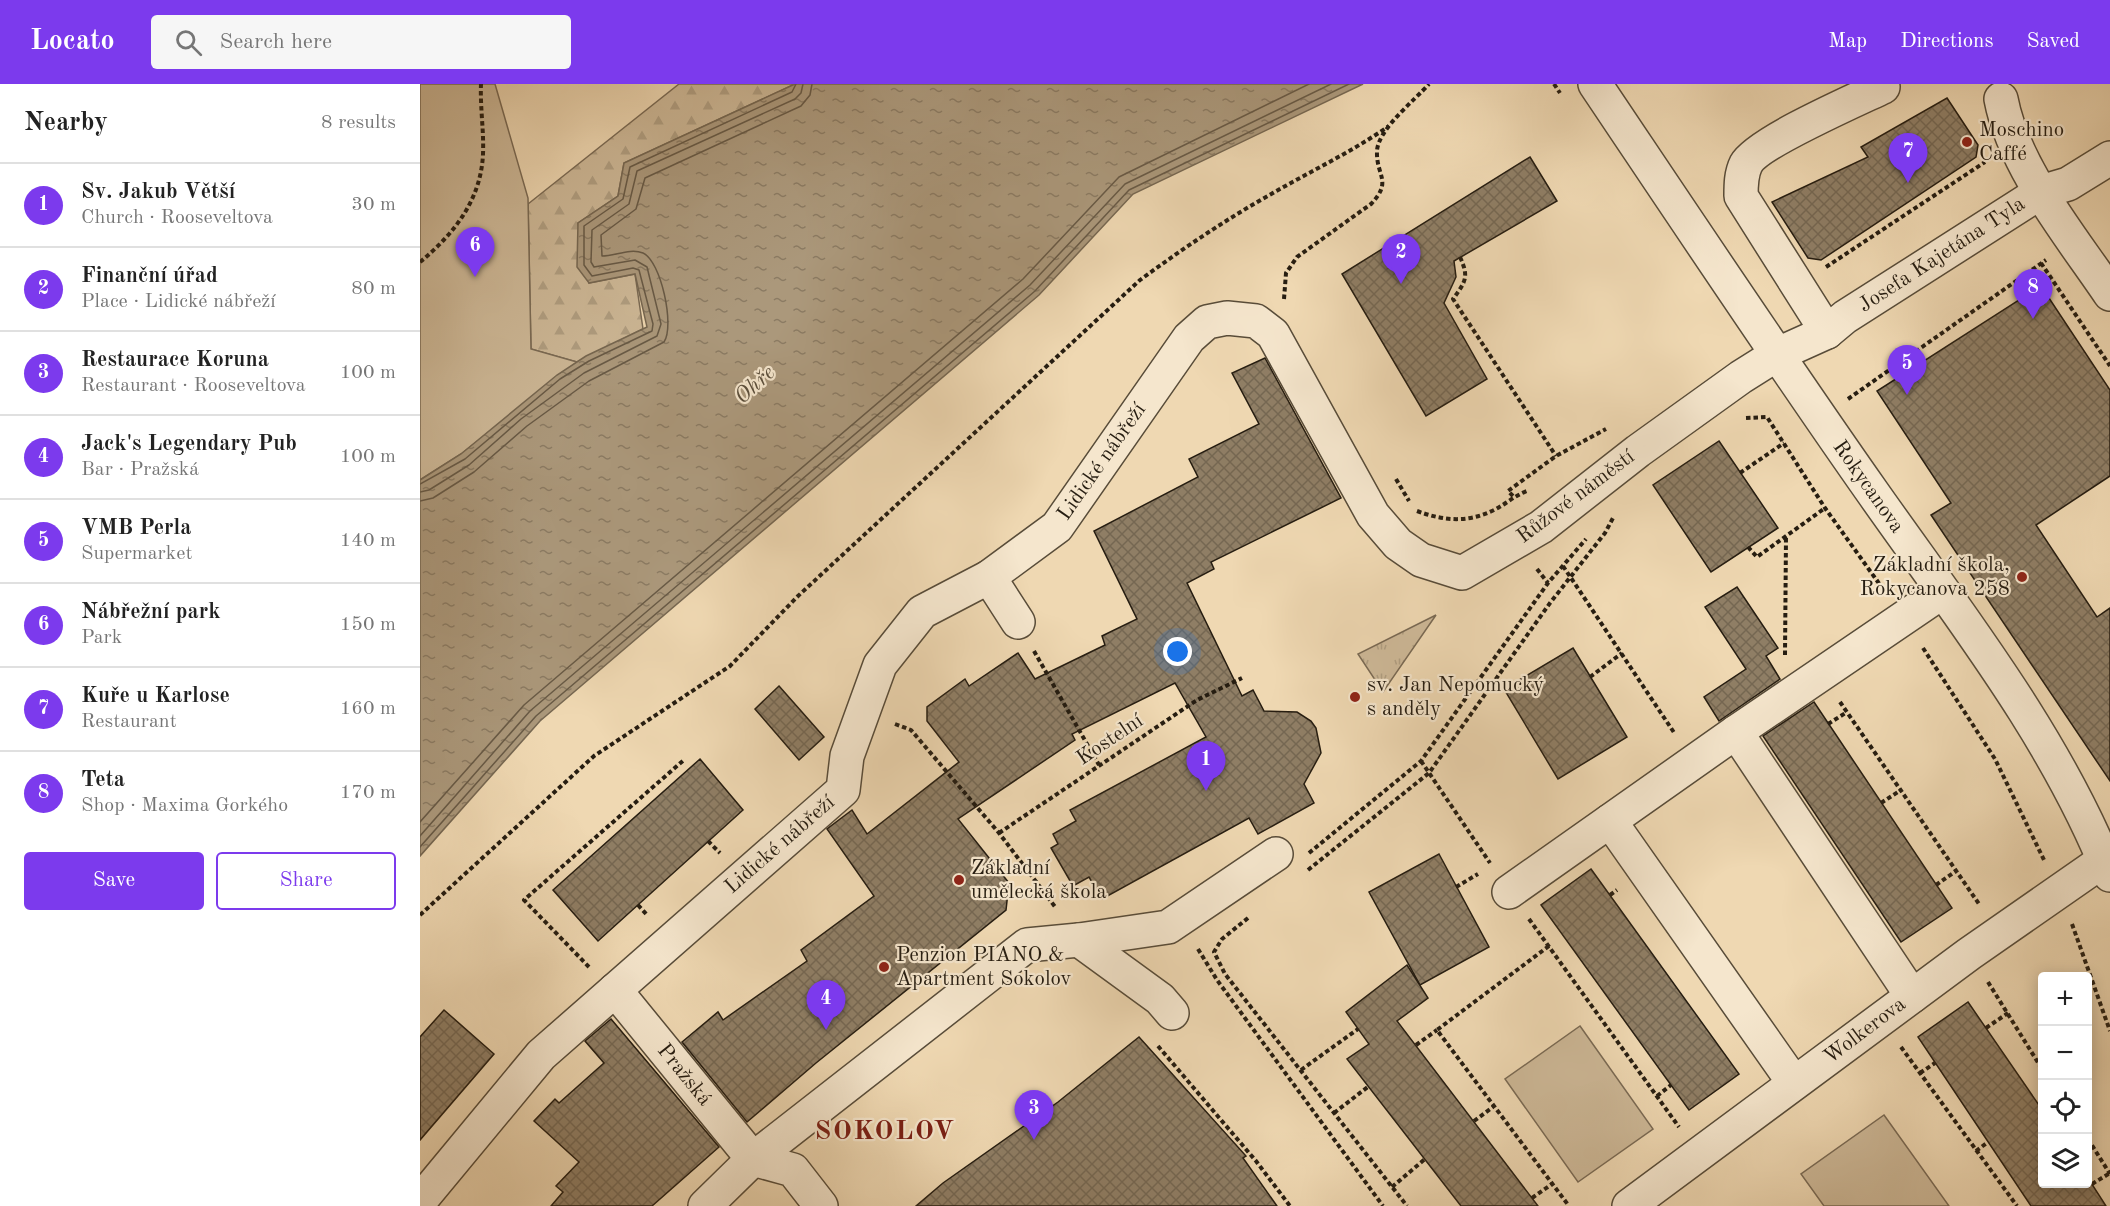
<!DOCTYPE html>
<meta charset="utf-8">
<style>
body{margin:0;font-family:"Old Standard TT",serif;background:#f6f6f6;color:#222}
.controls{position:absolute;right:18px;bottom:18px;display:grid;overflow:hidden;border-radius:6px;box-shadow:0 3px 15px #0003}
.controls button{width:54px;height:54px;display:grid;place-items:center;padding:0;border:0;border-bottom:2px solid #e0e0e0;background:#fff;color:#222;font:30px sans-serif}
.you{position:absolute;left:758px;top:568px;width:21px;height:21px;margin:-15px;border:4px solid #fff;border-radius:50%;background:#1a73e8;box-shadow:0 0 0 9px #1a73e833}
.badge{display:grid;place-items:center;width:39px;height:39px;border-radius:50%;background:#7c3aed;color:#fff;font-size:20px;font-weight:700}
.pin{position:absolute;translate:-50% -50px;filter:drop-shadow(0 2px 3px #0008)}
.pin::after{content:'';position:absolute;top:32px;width:21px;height:18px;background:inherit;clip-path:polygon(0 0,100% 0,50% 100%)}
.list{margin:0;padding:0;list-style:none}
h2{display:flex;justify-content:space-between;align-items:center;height:78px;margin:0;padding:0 24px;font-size:26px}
h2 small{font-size:20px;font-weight:400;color:#767676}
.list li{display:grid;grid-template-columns:39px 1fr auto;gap:18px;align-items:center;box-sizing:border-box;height:84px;padding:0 24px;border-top:2px solid #e0e0e0}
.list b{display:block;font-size:22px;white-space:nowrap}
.list p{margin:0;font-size:20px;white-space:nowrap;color:#767676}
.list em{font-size:20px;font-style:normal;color:#767676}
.actions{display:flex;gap:12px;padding:18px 24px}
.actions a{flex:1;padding:14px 0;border:2px solid #7c3aed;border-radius:6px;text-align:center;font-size:21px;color:#7c3aed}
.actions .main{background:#7c3aed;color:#fff}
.icon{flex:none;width:33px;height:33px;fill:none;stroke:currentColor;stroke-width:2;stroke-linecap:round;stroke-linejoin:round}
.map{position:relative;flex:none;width:1690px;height:1122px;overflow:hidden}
header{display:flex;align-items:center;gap:36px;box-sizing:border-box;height:84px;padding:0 30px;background:#7c3aed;color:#fff}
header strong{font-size:28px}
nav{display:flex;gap:33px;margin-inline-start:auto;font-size:21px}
.search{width:420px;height:54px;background:#f6f6f6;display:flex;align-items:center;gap:15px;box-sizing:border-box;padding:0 21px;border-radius:6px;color:#767676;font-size:22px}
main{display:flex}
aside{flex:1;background:#fff}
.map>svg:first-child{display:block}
</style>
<header>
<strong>Locato</strong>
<div class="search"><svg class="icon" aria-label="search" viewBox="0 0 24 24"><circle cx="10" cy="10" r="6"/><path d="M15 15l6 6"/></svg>Search here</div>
<nav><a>Map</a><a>Directions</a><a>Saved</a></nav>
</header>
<main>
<aside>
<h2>Nearby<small>8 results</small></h2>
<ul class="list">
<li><span class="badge">1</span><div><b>Sv. Jakub Větší</b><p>Church · Rooseveltova</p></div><em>30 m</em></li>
<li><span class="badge">2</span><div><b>Finanční úřad</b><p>Place · Lidické nábřeží</p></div><em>80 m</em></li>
<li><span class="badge">3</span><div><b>Restaurace Koruna</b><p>Restaurant · Rooseveltova</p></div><em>100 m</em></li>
<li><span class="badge">4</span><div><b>Jack's Legendary Pub</b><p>Bar · Pražská</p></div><em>100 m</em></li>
<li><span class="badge">5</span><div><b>VMB Perla</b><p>Supermarket</p></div><em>140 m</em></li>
<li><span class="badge">6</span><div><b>Nábřežní park</b><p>Park</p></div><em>150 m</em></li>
<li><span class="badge">7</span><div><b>Kuře u Karlose</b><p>Restaurant</p></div><em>160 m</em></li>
<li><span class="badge">8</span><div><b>Teta</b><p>Shop · Maxima Gorkého</p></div><em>170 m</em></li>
</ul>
<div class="actions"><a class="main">Save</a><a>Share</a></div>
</aside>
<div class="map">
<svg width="1690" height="1122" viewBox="0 0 1690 1122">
<defs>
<pattern id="grass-tufts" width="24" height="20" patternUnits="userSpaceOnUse" patternTransform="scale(1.5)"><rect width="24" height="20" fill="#cdb897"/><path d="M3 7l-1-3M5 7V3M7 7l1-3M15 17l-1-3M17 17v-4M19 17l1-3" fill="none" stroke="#b09e81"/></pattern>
<pattern id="forest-firs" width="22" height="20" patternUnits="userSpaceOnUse" patternTransform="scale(1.5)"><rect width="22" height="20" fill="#cdb897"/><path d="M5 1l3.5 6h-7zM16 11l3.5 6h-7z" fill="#b09e81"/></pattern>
<pattern id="water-ripples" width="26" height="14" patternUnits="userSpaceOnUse" patternTransform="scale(1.5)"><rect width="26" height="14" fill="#ab987b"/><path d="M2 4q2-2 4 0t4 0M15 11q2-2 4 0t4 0" fill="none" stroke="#8b7b63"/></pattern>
<pattern id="building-cross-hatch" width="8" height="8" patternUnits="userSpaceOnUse" patternTransform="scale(1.5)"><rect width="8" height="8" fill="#8f7e65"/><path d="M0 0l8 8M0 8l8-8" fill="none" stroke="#756752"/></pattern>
</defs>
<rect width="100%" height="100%" fill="#efd8b2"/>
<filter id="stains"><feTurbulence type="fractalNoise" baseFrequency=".00333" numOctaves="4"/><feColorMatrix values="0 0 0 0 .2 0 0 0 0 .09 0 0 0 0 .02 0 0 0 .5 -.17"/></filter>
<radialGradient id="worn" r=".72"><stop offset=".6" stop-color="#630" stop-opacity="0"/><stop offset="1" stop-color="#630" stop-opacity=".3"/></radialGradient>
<path fill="url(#grass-tufts)" stroke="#7a6a54" stroke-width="1.5" d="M1016 531 963 608 938 570Z"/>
<path fill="url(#forest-firs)" stroke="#7a6a54" stroke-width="1.5" d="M259 0H375L204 79 198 112 158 139 169 199 215 190 223 245 157 278 111 265 108 120Z"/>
<g fill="#cdb897" stroke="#7a6a54" stroke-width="1.5">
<path d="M0 0H75L108 114 111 265 157 278 41 370 0 396Z"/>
<path d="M1160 942 1233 1045 1158 1098 1085 995Z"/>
<path d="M1464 1031 1529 1122H1404L1381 1090Z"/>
</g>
<path fill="url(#water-ripples)" stroke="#766751" stroke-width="1.5" d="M375 0H943L713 110 619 211 120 637 0 772V396L41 370 137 291 166 272 227 243 215 190 169 199 157 183 158 139 198 112 204 79Z"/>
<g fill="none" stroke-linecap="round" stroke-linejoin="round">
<g stroke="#685a46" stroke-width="1.5">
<path d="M0 400 45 375 140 295 169 277 232 247 233 240 219 186 213 184 172 192 164 181V142L203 115 210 83 372 8 376 0"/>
<path d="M0 408 9 406 49 381 101 335 164 289 237 252 241 240 227 183 215 176 174 183 171 178 172 146 209 120 217 87 375 15 381 9 383 0"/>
<path d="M0 417 13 414 54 388 107 342 169 297 244 258C255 242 241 177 223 169 210 164 195 172 182 172L181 151 216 125 225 94 381 22 390 11 392 0"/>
<path d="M0 738 104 621 603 195 699 93 889 0"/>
<path d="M0 752 110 627 610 201 705 100 911 0"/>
<path d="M0 763 116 632 615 207 709 106 929 0"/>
</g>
</g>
<g fill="url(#building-cross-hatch)" stroke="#261d11" stroke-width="1.5">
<path d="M1527 14 1558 61 1556 73 1401 176 1388 174 1352 118 1448 73 1441 63Z"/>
<path d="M1110 73 1137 117 1034 177 1036 193 1024 219 1067 295 1006 332 922 190Z"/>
<path d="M1621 202 1690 306V392L1616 441 1677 533 1690 524V697L1511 431 1531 419 1457 307Z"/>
<path d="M845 274 921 414 791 478 794 485 767 499 822 612 833 606 844 627 877 628 891 637 896 644 901 669 884 700 894 719 838 750 829 734 682 815 669 793 653 802 631 764 638 760 633 750 656 737 650 726 786 653 755 599 652 650 655 656 538 735 589 799 586 826 396 979 327 1038 262 958 298 928 303 936 387 877 381 866 454 812 407 745 432 726 447 750 539 678 507 637V623L545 595 549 602 598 569 615 595 685 561 682 552 717 535 674 447 778 393 769 375 839 340 812 289Z"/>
<path d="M1299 357 1358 444 1291 488 1233 401Z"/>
<path d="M1317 503 1358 564 1346 572 1360 595 1299 637 1284 613 1326 585 1285 523Z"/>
<path d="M1153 564 1207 653 1138 695 1084 605Z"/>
<path d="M359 602 404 653 379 676 335 625Z"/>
<path d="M1394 618 1532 824 1481 858 1343 652Z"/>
<path d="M280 675 323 726 178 857 133 806Z"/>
<path d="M1019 770 1069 863 1000 901 949 808Z"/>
<path d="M1171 785 1319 990 1269 1026 1121 821Z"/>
<path d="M987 881 1008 914 977 937 1118 1122H1041L927 975 949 960 926 928Z"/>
<path d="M1548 918 1623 1027V1100H1668V1094L1686 1122H1611L1498 953Z"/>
<path d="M24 926 74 970 0 1056V953Z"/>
<path d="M191 935 299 1063 232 1122H131L143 1108 136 1102 159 1078 114 1037 135 1015 139 1019 184 979 165 957Z"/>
<path d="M719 953 826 1072 823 1074 857 1122H496L523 1099 638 1018Z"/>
</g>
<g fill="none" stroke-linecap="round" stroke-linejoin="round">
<g stroke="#584c39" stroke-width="36">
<g id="minor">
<path d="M1175 0C1267 137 1358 274 1453 409 1538 530 1635 652 1690 791"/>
<path d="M1581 15C1594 84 1651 152 1690 210"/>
<path d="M1407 248 1321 112C1321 101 1321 90 1326 80 1337 59 1438 15 1463 3"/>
<path d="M569 493 598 538"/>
<path d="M1316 648 1492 912"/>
<path d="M1190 737 1374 999"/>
<path d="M1089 808 1316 648 1522 508"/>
<path d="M659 856 740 915 752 929"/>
<path d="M195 906 333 1075 373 1086 401 1122"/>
<path d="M0 1117 121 971 423 706 427 672 460 581 502 528 569 493 637 443 769 254 787 238 807 234 836 237 853 250 953 431 978 460 1001 476 1042 489 1121 443 1218 367 1321 293 1356 271 1407 248 1425 233 1621 108 1648 100 1690 74"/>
<path d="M285 1122 333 1075 607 861 659 856 748 843 856 770"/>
<path d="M1209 1122 1549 870 1684 776"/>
</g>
</g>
<g stroke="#261d11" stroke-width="4" stroke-dasharray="4.5 3" stroke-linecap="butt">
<path d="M1134 0 1140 9"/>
<path d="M1040 173C1049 193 1046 197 1033 215L1136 372"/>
<path d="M0 178C34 150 61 116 63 70 64 47 60 23 61 0"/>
<path d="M1621 179 1690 282"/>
<path d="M1406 183 1565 78"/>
<path d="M864 215 866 189 877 173 951 120C973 97 956 92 957 67 958 45 995 16 1009 0"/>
<path d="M1428 315 1626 176"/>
<path d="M1326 334 1347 333 1405 424 1463 505"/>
<path d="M1320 389 1364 359"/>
<path d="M976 395 989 417"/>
<path d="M1093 412 1088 407 1136 372 1186 345"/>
<path d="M997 427C1024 437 1048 439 1074 426 1086 420 1094 412 1107 407"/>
<path d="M1328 463 1337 473 1405 424"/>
<path d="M1143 482 1255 650"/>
<path d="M1117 485 1128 499"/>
<path d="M1503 564 1575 675 1624 776"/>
<path d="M614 567 679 681"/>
<path d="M1365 571 1366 452"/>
<path d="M1170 593 1202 569"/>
<path d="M1420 618 1559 820"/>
<path d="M475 640 491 646 579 749 636 824"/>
<path d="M1408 640 1427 628"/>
<path d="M1001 677 1070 779"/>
<path d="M1461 719 1481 706"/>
<path d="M579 749 777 616 822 594"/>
<path d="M288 757 300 769"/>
<path d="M889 769 1001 677 1128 499 1166 455"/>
<path d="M888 786 1009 689 1130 519 1185 449 1194 432"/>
<path d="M1516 801 1536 787"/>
<path d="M1036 803 1058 790"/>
<path d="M1190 811 1197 806"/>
<path d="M218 821 228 832"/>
<path d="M0 831 174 672 310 582 378 512 720 196C761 166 802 138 846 113 887 89 930 69 969 42"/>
<path d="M828 834 802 855 794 868 805 890 987 1122"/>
<path d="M1109 835 1259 1043"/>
<path d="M1652 840 1690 947"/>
<path d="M1129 862 1017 946 1149 1122"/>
<path d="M778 865 797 896 963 1122"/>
<path d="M169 883 104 816 265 675"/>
<path d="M1568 898 1622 985"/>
<path d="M1566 944 1588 929"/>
<path d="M996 961 1017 946"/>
<path d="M738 962 836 1077 870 1122"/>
<path d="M1481 963 1597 1122"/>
<path d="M881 986 938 945"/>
<path d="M1500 989 1515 979"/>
<path d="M1237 1012 1251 1001"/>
<path d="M1619 1022 1622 1020"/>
<path d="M914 1029 949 1002"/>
<path d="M1054 1037 1073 1023"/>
<path d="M1668 1055 1690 1090"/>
<path d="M1556 1067 1568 1058"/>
<path d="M1672 1100 1690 1089"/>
<path d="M972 1103 1005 1075"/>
<path d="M1112 1114 1132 1100"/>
</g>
<use href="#minor" stroke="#f5e6cd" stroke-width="33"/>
</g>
<g fill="#8f2418" stroke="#f5e6cd" stroke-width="2">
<circle cx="1547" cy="58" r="6"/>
<circle cx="1602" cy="493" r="6"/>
<circle cx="935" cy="613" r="6"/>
<circle cx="539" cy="796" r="6"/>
<circle cx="464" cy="883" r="6"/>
</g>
<g text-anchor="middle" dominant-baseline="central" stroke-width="4.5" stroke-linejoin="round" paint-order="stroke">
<g font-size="21" fill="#261d11" stroke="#f5e6cd" text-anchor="start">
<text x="1559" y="46">Moschino<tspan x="1559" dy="24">Caffé</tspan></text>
<text x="1590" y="481" text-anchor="end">Základní škola,<tspan x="1590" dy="24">Rokycanova 258</tspan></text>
<text x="947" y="601">sv. Jan Nepomucký<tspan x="947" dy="24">s anděly</tspan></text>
<text x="551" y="784">Základní<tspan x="551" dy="24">umělecká škola</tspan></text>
<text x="476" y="871">Penzion PIANO &amp;<tspan x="476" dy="24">Apartment Sokolov</tspan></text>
</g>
<g font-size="21" fill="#261d11" stroke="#f5e6cd">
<text transform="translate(1522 171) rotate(-33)">Josefa Kajetána Tyla</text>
<text transform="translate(682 378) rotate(-55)">Lidické nábřeží</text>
<text transform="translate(1448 403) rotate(55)">Rokycanova</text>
<text transform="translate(1156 413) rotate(-37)">Růžové náměstí</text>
<text transform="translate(690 656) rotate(-34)">Kostelní</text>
<text transform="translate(360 761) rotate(-41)">Lidické nábřeží</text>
<text transform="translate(1445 947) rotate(-37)">Wolkerova</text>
<text transform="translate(264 991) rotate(51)">Pražská</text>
</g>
<g font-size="22" font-style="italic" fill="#5b4e3b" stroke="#f5e6cd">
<text transform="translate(335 301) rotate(-42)">Ohře</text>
</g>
<g font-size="27" font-weight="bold" letter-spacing="1.5" fill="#7a1f14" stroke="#f5e6cd">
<text x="465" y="1047">SOKOLOV</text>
</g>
</g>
<rect width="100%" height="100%" filter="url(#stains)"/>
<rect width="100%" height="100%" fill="url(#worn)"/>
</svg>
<div class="controls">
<button>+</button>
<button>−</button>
<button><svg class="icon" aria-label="locate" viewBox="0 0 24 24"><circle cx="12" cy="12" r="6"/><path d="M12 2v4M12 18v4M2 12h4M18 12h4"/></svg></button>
<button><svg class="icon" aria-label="layers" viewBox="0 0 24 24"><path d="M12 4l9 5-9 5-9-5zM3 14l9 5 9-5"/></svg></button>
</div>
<div class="you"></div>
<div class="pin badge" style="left:786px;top:707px">1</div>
<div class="pin badge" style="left:981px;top:200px">2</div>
<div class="pin badge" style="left:614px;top:1056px">3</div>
<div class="pin badge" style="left:406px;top:946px">4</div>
<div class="pin badge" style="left:1487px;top:311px">5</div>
<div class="pin badge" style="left:55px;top:193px">6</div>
<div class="pin badge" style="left:1488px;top:99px">7</div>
<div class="pin badge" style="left:1613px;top:235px">8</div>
</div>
</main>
